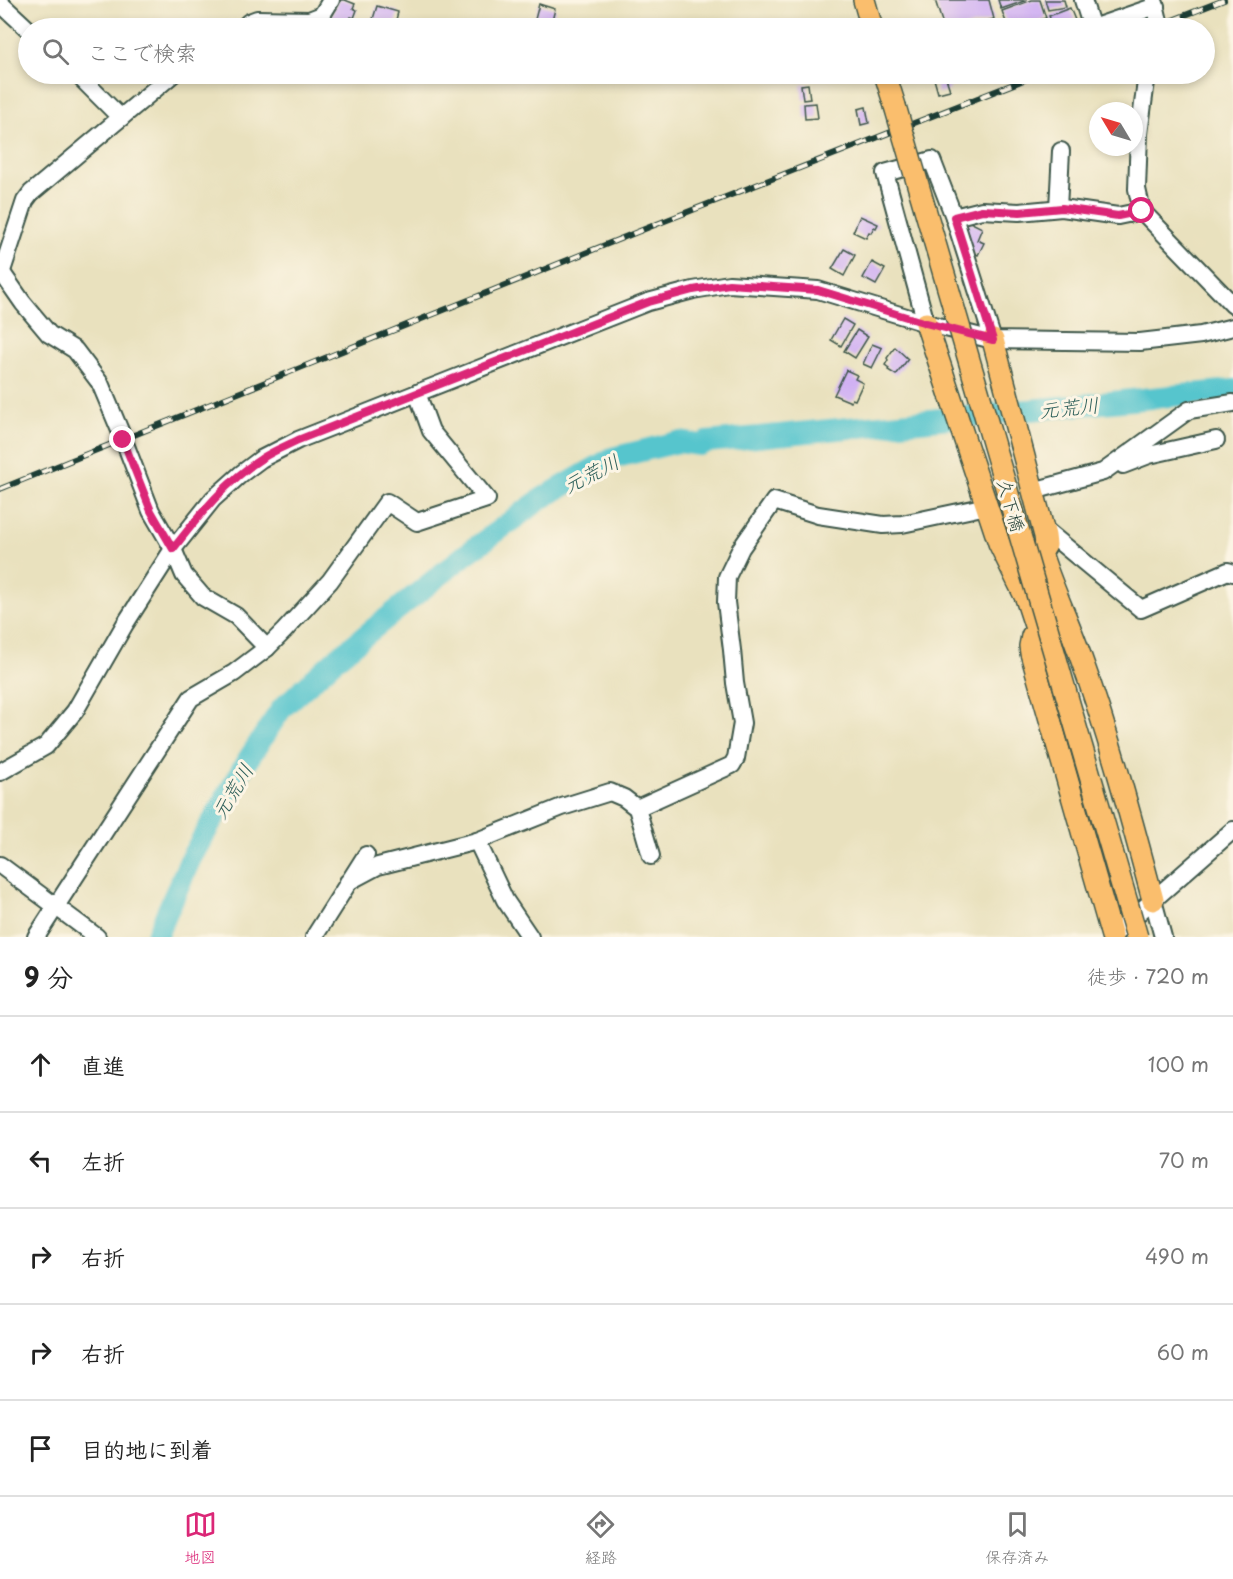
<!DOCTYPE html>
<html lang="ja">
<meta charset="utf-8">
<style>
body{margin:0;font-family:"Playpen Sans","Klee One",sans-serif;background:#f6f6f6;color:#222}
.compass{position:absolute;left:1089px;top:102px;width:54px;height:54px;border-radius:50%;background:#fff;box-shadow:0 3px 9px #0003;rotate:308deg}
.stop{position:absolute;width:18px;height:18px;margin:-14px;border:4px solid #db2777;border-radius:50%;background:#fff}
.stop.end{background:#db2777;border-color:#fff;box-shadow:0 2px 6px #0008}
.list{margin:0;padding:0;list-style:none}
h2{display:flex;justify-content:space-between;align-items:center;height:78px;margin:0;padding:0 24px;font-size:26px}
h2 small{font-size:20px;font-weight:400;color:#767676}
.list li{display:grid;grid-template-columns:39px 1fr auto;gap:18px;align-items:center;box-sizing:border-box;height:96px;padding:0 24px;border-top:2px solid #e0e0e0}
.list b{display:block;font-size:22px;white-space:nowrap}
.list em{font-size:20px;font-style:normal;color:#767676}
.icon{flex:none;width:33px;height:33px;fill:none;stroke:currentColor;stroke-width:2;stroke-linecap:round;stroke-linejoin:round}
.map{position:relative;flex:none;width:1233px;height:937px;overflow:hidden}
.search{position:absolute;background:#fff;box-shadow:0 3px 9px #0003;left:18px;right:18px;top:18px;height:66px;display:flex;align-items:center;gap:15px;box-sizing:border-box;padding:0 21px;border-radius:33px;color:#767676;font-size:22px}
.sheet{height:558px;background:#fff}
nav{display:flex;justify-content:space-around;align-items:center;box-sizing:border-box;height:84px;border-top:2px solid #e0e0e0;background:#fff;font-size:16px;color:#767676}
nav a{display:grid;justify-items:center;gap:3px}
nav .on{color:#db2777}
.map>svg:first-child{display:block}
</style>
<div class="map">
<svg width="1233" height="937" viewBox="0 0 1233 937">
<rect width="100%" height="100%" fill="#fcf5e5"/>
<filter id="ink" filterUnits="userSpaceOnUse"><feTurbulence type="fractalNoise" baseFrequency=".0167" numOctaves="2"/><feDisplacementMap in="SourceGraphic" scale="12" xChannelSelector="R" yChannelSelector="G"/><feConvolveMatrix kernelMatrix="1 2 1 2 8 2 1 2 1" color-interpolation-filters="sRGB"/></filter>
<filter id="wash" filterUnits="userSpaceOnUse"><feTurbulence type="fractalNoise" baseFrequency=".008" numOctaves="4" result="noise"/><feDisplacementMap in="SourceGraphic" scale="24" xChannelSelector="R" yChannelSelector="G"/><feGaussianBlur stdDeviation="1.35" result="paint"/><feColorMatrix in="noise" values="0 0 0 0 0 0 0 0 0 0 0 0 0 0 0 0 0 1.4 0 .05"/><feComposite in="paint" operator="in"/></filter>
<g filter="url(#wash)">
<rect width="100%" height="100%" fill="#e9e1be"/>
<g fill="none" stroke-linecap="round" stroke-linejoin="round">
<path stroke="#57c5cd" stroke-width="22" d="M156 937 191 858 245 764 282 708 336 659 465 555 541 499 612 458 678 442 700 445 707 442 1233 390"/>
</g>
<g id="blocks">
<g fill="#d0b0f3">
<path d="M338 0H345L355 4 353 8 357 10 354 18 351 17 346 28H338L328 24Z"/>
<path d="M935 0H989L994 19 963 28H944Z"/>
<path d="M998 0H1027L1001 9Z"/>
<path d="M1032 0H1040L1046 18 1016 28H1008L1002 11Z"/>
<path d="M1045 0H1064L1066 7 1048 10Z"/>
<path d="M539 4 555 9 552 21 547 20 545 28 533 27Z"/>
<path d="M377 6 398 12 394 28 372 22Z"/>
<path d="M1070 8 1075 20 1054 28 1049 16Z"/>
<path d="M945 75 950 90 938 93 934 79Z"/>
<path d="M808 84 810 99 803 100 801 85Z"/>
<path d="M816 103 818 118 805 119 804 104Z"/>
<path d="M866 107 869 123 861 125 858 109Z"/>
<path d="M860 216 878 224 876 228 874 227 871 233 869 232 866 238 853 232Z"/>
<path d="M966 220 982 228 977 240 984 243 978 255 966 250 963 227Z"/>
<path d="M844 249 855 255 844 276 832 269Z"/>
<path d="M872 262 885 269 876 285 863 278Z"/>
<path d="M843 319 853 325 841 346 831 340Z"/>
<path d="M857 330 868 337 855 358 844 351Z"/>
<path d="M872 344 882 348 872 368 863 364Z"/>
<path d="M895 347 908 359 896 375 888 370 889 368 885 365 888 360 887 358Z"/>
<path d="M846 370 857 375 855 379 863 383 855 400 852 399 851 402 834 395Z"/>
</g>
</g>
</g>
<g filter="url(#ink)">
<use href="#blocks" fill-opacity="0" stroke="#3d5649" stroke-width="1.5"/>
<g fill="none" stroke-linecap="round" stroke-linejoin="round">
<g stroke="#3d5649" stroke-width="20">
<g id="minor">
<path d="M1083 0 1092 28 1156 6"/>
<path d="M1154 0 1159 21 1158 28"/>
<path d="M0 3 28 29"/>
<path d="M243 28 249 22 257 19 309 20 322 15 331 0"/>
<path d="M77 74 121 118"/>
<path d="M1147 74 1139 134 1137 189 1142 211 1233 305"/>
<path d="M1058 208 1061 151"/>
<path d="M954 217 982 210 1019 212 1062 208 1118 216 1142 211"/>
<path d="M0 270 23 303 49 334 75 350 100 383 121 433 151 511 173 549 184 575 203 597 236 616 267 648"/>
<path d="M2 271 25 201 31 193 173 74"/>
<path d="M926 323 885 173 932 160 954 217 993 340"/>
<path d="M1123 465 1149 455 1216 440"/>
<path d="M1033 491 1103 472 1189 410 1233 403"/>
<path d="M1043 528 1141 609 1228 571 1233 573"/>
<path d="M0 772 46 746 75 711 125 624 173 549 213 499 241 474 261 459 298 440 648 302 693 290 729 284 818 290 926 323 993 340 1140 342 1201 335 1233 327"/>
<path d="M637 808 732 765 736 758 742 723 735 683 732 650 726 602 727 577 741 548 774 501 818 515 883 525 902 524 987 506"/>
<path d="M477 841 505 900 530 937"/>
<path d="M0 865 97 937"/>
<path d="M348 882 378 866 477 841 562 807 610 792 624 798 637 808 651 856"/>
<path d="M1153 900 1163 937"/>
<path d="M36 937 191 698 234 673 267 648 284 631 330 581 387 502 417 522 487 499 431 431 417 393"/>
<path d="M314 937 366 855"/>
<path d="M1111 937 1233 830"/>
</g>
</g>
<g stroke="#3d5649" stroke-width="24">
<g id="major">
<path d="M864 0 872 28"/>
<path d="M885 74 895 106"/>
<path d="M926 323 999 543 1026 598 1044 653"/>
<path d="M993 340 1045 536 1046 545 1041 553C1052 588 1068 620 1080 655 1109 735 1131 818 1153 900"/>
<path d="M1032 636 1030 646 1031 653 1112 936"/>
</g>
</g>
<use href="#minor" stroke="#fff" stroke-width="16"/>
<use href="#major" stroke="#fabe6d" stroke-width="21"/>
<g stroke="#1f3d34" stroke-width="6">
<g id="rail">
<path d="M1152 28 1224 0"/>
<path d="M0 489 657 224 1039 74"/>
</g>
</g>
<use href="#rail" stroke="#fcf5e5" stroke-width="4" stroke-dasharray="11" stroke-linecap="butt"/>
<g stroke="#3d5649" stroke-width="24" stroke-linecap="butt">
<path id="major-bridge" d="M895 106 1137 937"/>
</g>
<use href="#major-bridge" stroke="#fabe6d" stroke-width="21"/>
</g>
</g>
<g fill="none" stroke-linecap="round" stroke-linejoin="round" filter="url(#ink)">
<path stroke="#db2777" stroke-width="8" d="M123 440 151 511 173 549C199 516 225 482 261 459 272 451 286 446 298 440L648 302 693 290 729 284 818 290 926 323 993 340 954 217 982 210 1020 212 1062 208 1118 216 1142 211"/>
</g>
<g text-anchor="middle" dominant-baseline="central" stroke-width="6" stroke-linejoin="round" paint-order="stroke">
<g font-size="18" fill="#1f3d34" stroke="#fcf5e5">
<text transform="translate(1012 505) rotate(74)">久下橋</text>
</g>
<g font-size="20" font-style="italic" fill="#2d5f5a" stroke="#fcf5e5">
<text transform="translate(1069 407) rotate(-6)">元荒川</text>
<text transform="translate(591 473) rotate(-27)">元荒川</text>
<text transform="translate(232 791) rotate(-59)">元荒川</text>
</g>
</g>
</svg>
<svg class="compass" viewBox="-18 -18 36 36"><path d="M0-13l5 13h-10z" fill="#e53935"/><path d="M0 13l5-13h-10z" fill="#767676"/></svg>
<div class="stop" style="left:1142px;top:211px"></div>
<div class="stop end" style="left:123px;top:440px"></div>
<div class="search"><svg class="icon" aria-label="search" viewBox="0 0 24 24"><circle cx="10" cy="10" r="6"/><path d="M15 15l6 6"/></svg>ここで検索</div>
</div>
<section class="sheet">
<h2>9 分<small>徒歩 · 720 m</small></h2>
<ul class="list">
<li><svg class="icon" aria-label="ahead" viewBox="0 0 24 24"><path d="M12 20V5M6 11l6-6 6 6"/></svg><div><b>直進</b></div><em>100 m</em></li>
<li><svg class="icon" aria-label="left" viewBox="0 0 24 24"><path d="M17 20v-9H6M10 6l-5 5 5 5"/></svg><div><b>左折</b></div><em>70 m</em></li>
<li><svg class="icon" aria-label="right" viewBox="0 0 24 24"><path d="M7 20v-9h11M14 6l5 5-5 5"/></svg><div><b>右折</b></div><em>490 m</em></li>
<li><svg class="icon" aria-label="right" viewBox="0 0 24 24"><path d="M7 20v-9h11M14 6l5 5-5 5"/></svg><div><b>右折</b></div><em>60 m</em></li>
<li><svg class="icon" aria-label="arrive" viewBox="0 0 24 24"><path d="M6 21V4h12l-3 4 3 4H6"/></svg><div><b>目的地に到着</b></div></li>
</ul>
</section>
<nav>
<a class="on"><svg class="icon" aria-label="map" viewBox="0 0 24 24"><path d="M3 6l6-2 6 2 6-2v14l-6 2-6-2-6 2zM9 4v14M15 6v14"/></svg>地図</a>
<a><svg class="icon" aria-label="directions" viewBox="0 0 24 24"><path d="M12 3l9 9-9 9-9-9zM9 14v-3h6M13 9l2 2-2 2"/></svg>経路</a>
<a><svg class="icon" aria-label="saved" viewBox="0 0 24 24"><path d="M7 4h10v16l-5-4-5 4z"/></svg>保存済み</a>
</nav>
